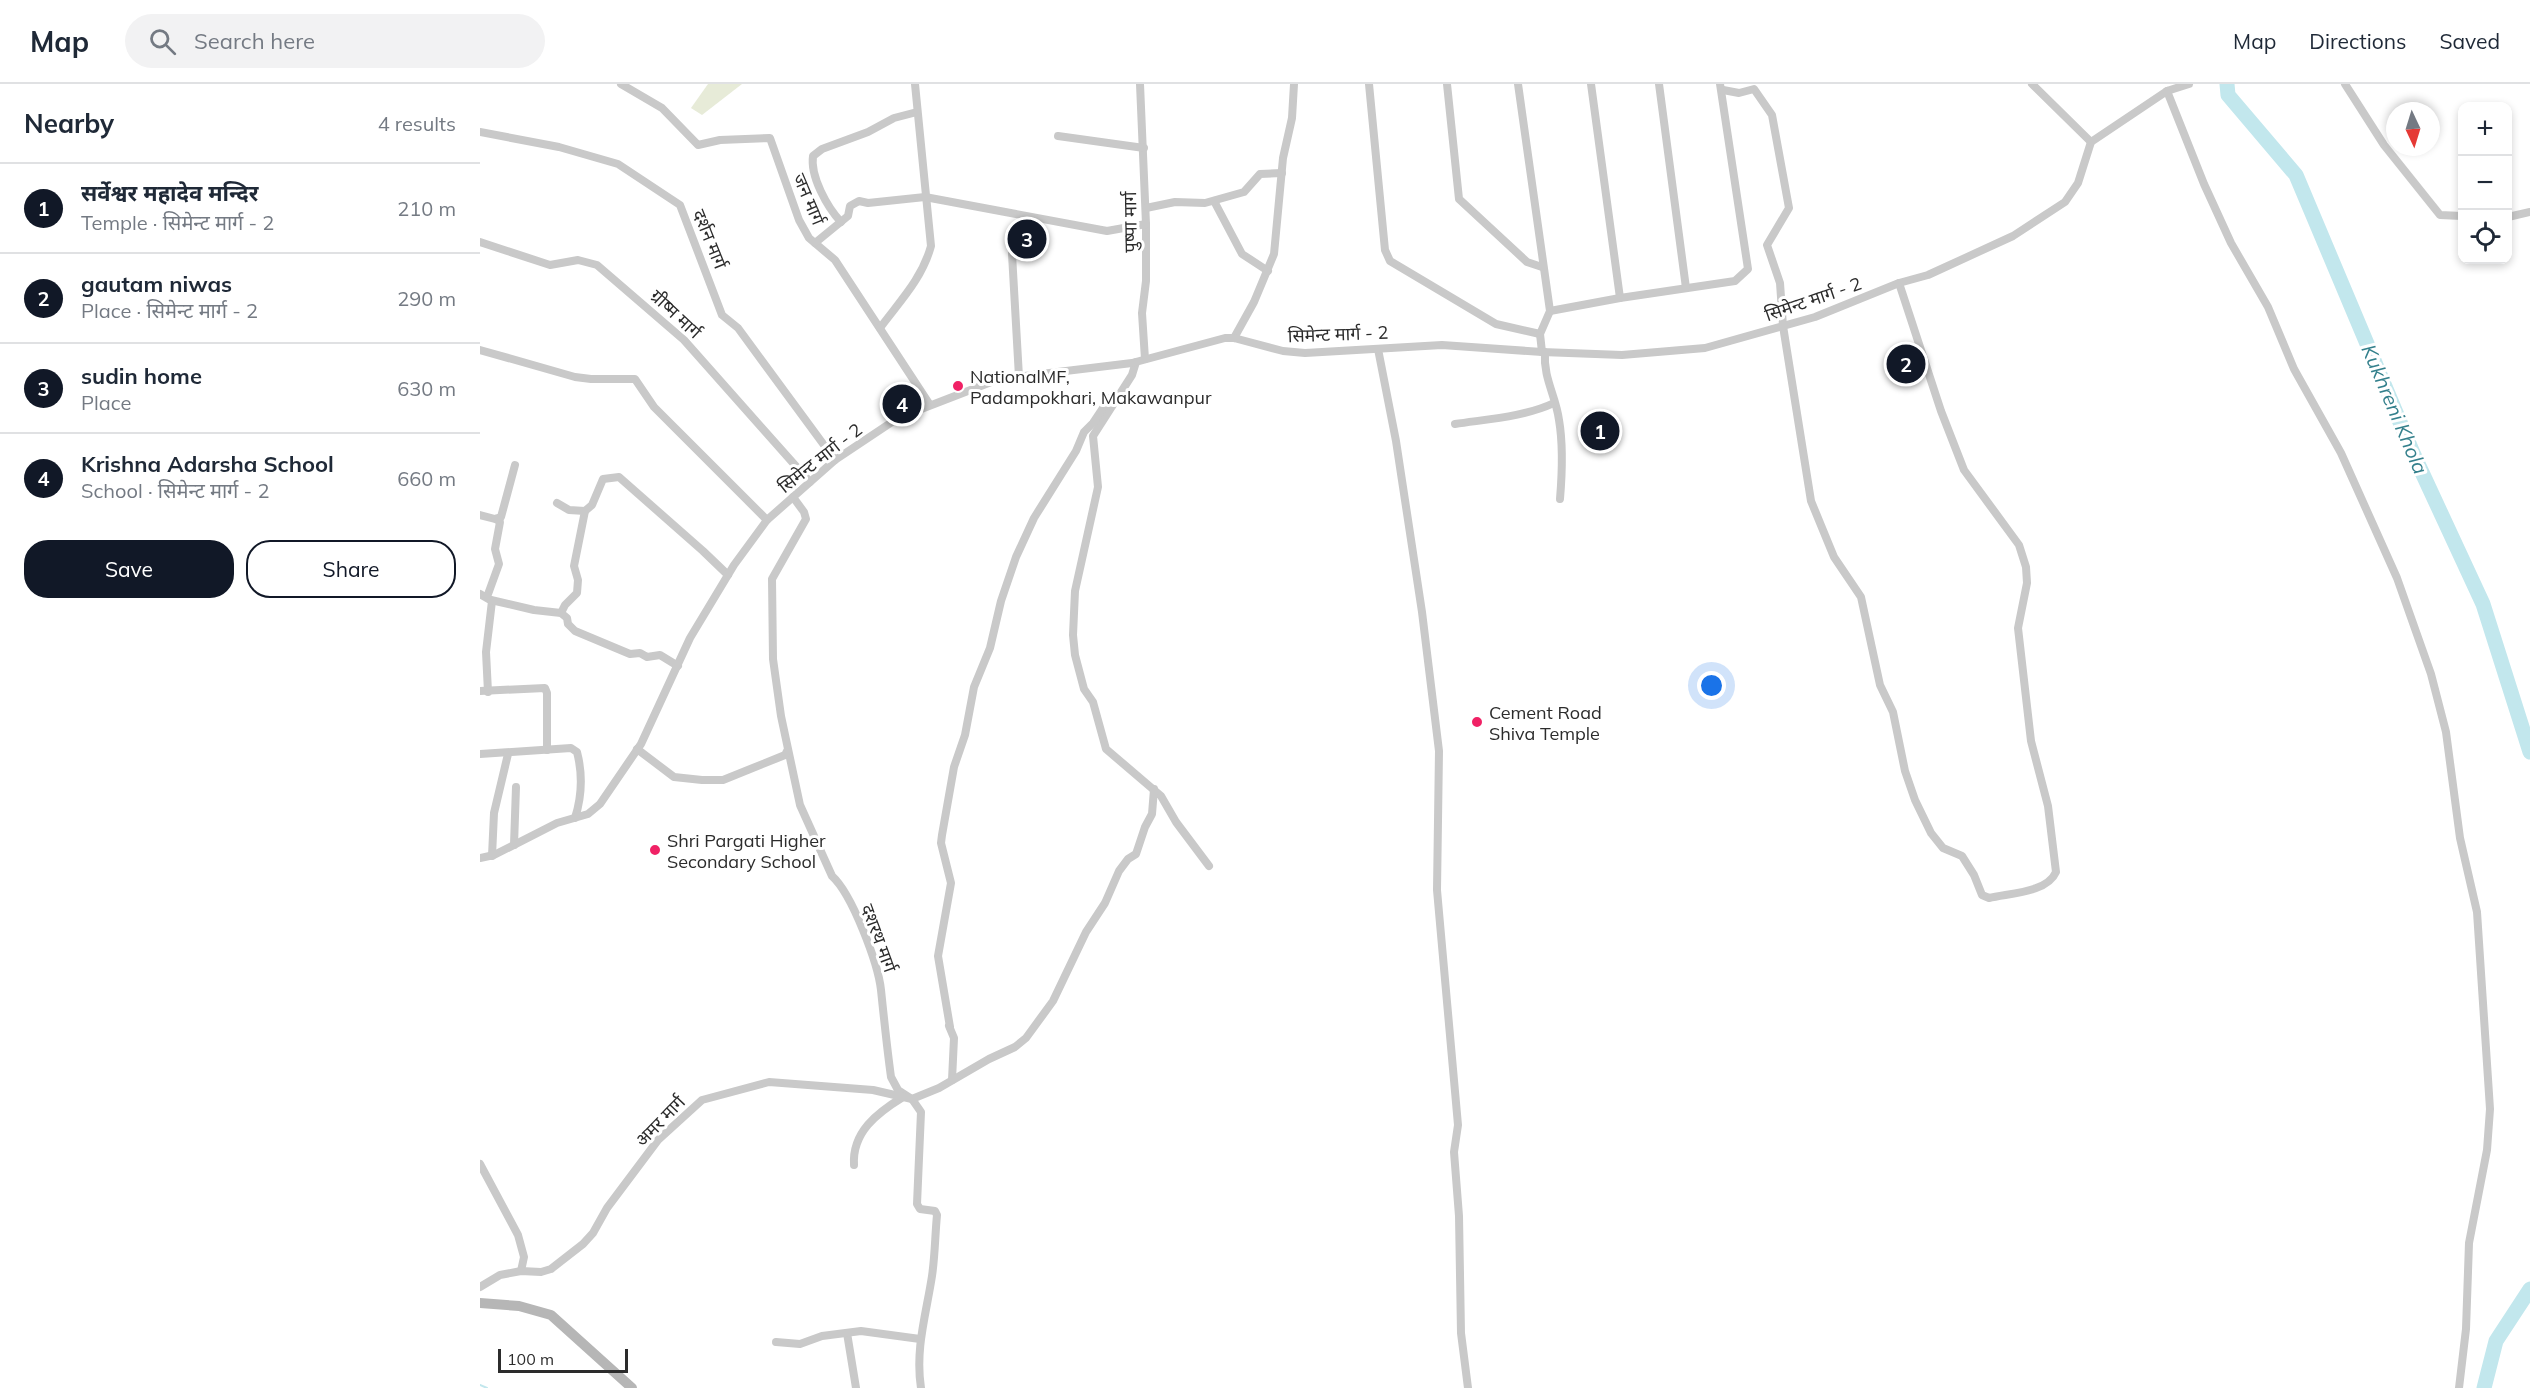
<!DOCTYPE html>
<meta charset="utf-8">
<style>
body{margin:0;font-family:Mulish,"Noto Sans Devanagari",sans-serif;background:#f2f2f3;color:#1f2937}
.controls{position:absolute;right:18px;top:18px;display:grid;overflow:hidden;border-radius:12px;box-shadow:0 3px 9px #0003}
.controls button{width:54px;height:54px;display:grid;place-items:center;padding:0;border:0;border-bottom:2px solid #e0e1e3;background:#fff;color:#1f2937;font:30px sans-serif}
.compass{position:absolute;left:1906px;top:18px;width:54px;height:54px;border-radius:50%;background:#fff;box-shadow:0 3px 9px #0003;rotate:176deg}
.scale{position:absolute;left:18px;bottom:15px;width:130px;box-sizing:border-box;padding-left:6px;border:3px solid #2c2c2c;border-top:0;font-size:16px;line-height:21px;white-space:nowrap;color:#2c2c2c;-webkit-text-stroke:4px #fff;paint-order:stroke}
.you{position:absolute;left:1232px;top:602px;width:21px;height:21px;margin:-15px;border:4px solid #fff;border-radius:50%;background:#1a73e8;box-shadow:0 0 0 9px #1a73e833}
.badge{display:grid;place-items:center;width:39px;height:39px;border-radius:50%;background:#111827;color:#fff;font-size:20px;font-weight:700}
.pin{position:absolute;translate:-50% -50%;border:3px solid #fff;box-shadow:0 2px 6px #0006}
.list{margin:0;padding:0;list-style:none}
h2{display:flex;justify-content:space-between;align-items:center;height:78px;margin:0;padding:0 24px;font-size:26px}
h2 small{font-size:20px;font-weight:400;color:#747a83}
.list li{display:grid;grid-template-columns:39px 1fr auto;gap:18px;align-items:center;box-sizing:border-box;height:90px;padding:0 24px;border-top:2px solid #e0e1e3}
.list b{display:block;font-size:22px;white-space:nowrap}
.list p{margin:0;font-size:20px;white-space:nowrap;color:#747a83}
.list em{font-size:20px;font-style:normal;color:#747a83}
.actions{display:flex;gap:12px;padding:18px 24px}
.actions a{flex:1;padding:14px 0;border:2px solid #111827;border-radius:24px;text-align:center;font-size:21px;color:#111827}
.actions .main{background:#111827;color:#fff}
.icon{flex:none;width:33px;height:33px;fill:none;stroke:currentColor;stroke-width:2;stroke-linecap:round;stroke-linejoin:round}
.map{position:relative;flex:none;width:2050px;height:1304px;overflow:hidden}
header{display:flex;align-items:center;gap:36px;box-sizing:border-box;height:84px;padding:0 30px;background:#fff;border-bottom:2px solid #e0e1e3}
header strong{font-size:28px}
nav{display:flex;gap:33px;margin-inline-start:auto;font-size:21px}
.search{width:420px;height:54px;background:#f2f2f3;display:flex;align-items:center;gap:15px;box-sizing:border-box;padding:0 21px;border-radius:33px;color:#747a83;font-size:22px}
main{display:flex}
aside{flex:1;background:#fff}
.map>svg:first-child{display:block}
</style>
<header>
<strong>Map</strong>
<div class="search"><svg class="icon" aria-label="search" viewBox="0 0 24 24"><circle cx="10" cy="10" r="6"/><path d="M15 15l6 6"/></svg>Search here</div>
<nav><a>Map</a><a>Directions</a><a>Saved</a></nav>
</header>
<main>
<aside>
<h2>Nearby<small>4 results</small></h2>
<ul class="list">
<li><span class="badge">1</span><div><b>सर्वेश्वर महादेव मन्दिर</b><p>Temple · सिमेन्ट मार्ग - 2</p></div><em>210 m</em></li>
<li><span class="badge">2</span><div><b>gautam niwas</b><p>Place · सिमेन्ट मार्ग - 2</p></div><em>290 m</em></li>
<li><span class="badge">3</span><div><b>sudin home</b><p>Place</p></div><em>630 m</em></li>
<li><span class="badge">4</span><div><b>Krishna Adarsha School</b><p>School · सिमेन्ट मार्ग - 2</p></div><em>660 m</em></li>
</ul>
<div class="actions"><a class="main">Save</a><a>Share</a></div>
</aside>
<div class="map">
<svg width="2050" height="1304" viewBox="0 0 2050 1304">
<rect width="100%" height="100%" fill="#fff"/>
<path fill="#e7ebd8" d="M228 0H262L222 31 211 24Z"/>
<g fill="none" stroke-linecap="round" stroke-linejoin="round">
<path stroke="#c2e7ed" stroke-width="2" d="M0 1301 7 1304"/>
<g stroke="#c2e7ed" stroke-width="15">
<path d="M1747 0 1748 11 1816 91 1933 369 2003 520 2050 668"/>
<path d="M2004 1304 2016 1257 2050 1205"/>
</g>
<g stroke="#c9c9c9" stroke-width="8">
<path d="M141 0 182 24 218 61 240 56 290 54 319 136 329 154 355 176 450 321"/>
<path d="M660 0 666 140V197L662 229 665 275"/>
<path d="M889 0 905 166 910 177 1016 240 1060 250"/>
<path d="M967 0 979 115 1047 178 1062 183"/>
<path d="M1038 0 1070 227 1060 250 1062 268"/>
<path d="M1111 0 1140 214 1255 197 1268 185 1240 0"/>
<path d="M1179 0 1206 204"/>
<path d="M1552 0 1611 58"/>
<path d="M1865 0 1904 61 1960 131 1982 132"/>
<path d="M1243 6 1259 9 1274 5 1292 31 1309 124 1287 161 1300 199 1303 242 1331 417 1354 473 1381 513 1400 601 1413 628 1425 687 1435 716 1451 749 1463 764 1482 772 1494 791 1502 811 1509 814C1529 809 1567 809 1576 788L1568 722 1551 657 1538 544 1547 499 1546 483 1539 461 1484 386 1461 327 1419 199"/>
<path d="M1687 7 1724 100 1751 159 1788 223 1814 285 1861 369 1917 494 1951 590 1966 648 1980 754 1997 828 2010 1025 2007 1066 1989 1159 1986 1245 1979 1304"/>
<path d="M0 48 79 63 138 80 200 121 242 231 258 244 355 376"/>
<path d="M578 52 664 64"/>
<path d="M734 117 762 170 788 187"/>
<path d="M666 124 695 118 725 119 764 108 780 90 802 89"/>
<path d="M2028 133 2050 128"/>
<path d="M361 138C347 123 330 92 333 72L342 65 388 48 414 34 437 28"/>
<path d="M0 158 70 181 98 176 117 181 204 256 330 398"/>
<path d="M335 159 368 132 370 122 379 117 388 119 445 113 627 147 666 140"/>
<path d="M532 170 539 293"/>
<path d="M1070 227 1140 214"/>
<path d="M400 244C420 217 442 195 451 162L435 0"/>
<path d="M754 254 774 218 794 170 803 74 812 34 814 0"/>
<path d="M898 265 916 357 942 528 959 667 957 806 978 1041 974 1068 979 1132 981 1249 988 1304"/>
<path d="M0 266 95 293 111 295H155L174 323 287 436"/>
<path d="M1065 268C1063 294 1076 312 1079 336 1083 359 1082 391 1080 415"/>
<path d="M656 278 652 291 613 352 618 403 595 507 593 551 595 571 604 605 613 618 626 665 681 712 696 738 729 782"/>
<path d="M975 340C1008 335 1044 333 1074 319"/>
<path d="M313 413 324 428 326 435 292 495 293 575 301 632 320 721 352 792C372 810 398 879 401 906 404 935 407 964 411 993L418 1006 432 1015 441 1028 437 1120 440 1125 455 1127 457 1131C455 1152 455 1172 452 1192 446 1231 435 1265 441 1304"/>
<path d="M77 419 89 426 105 427 112 421 123 395 139 393 223 467 248 491"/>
<path d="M0 431 15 435 21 433 35 381"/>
<path d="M0 510 12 517 6 568 8 608"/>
<path d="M7 513 19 480 15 465 20 438 16 435"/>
<path d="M11 516 54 526 81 529 87 534 88 540 95 547 150 570 160 569 167 573 180 571 198 582"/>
<path d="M81 529 85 521 97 509 98 496 94 482 105 427"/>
<path d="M0 607 65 604 67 609V666"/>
<path d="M157 665 194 693 222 696H243L305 671 307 667"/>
<path d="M0 670 91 664 97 668C103 691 102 712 95 734"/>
<path d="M34 761 36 703"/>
<path d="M12 772 14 729 28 670"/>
<path d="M0 774 14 771 77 739 108 730 120 720 161 660 210 554 254 481 287 436 355 376 418 334 519 295 652 279 745 254H754L803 267 825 269 962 261 1062 268 1142 271 1225 264 1335 233 1419 199 1448 191 1533 152 1585 118 1598 99 1611 58 1687 7 1709 0"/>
<path d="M469 942 474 954 472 996"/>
<path d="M470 943 458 872 471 799 461 759 462 751 474 683 485 651 494 603 510 564 521 517 536 473 554 434 596 367 604 348 613 339 629 315 638 311"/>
<path d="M0 1080 38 1151 44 1173 41 1187"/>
<path d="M374 1081C372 1048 397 1029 423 1013"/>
<path d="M0 1203 20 1191 41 1187 61 1188 71 1185 103 1160 113 1149 127 1124 178 1056 222 1016 289 998 393 1006 432 1015 459 1004 509 975 535 963 546 954 573 917 606 848 625 819 639 787 648 775 656 770 665 743 672 730 674 705"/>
<path d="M367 1249 376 1304"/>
<path d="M296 1258 320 1260 342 1252 381 1247 440 1255"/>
</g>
<path stroke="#b6b6b6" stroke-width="10" d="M0 1219 39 1222 71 1231 152 1304"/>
</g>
<g fill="#f02165" stroke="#fff" stroke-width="2">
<circle cx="478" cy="302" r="6"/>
<circle cx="997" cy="638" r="6"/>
<circle cx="175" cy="766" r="6"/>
</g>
<g text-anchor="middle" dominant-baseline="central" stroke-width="6" stroke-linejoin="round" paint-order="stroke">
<g font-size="18" fill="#2c2c2c" stroke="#fff">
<text transform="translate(329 115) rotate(67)">जन मार्ग</text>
<text transform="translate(650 138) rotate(-91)">पुष्पा मार्ग</text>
<text transform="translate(230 155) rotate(68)">दर्शन मार्ग</text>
<text transform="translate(1333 215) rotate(-19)">सिमेन्ट मार्ग - 2</text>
<text transform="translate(196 230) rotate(43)">ग्रीष्म मार्ग</text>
<text transform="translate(858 250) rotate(-2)">सिमेन्ट मार्ग - 2</text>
<text transform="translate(340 374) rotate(-38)">सिमेन्ट मार्ग - 2</text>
<text transform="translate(399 854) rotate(70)">दशरथ मार्ग</text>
<text transform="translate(180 1037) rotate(-46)">अमर मार्ग</text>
</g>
<g font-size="18" fill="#2c2c2c" stroke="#fff" text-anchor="start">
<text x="490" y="292">NationalMF,<tspan x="490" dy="21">Padampokhari, Makawanpur</tspan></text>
<text x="1009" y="628">Cement Road<tspan x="1009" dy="21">Shiva Temple</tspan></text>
<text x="187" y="756">Shri Pargati Higher<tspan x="187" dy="21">Secondary School</tspan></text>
</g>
<g font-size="20" font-style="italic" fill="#34808c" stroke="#fff">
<text transform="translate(1915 325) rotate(67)">Kukhreni Khola</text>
</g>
</g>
</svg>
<div class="controls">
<button>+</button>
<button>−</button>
<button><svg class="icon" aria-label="locate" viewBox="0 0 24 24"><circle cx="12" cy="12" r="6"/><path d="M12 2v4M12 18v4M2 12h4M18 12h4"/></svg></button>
</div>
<svg class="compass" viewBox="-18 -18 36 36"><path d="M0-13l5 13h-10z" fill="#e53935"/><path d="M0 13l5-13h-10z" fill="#747a83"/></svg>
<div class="scale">100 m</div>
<div class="you"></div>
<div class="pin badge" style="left:1120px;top:347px">1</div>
<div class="pin badge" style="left:1426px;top:280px">2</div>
<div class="pin badge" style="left:547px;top:155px">3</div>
<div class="pin badge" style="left:422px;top:320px">4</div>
</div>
</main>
